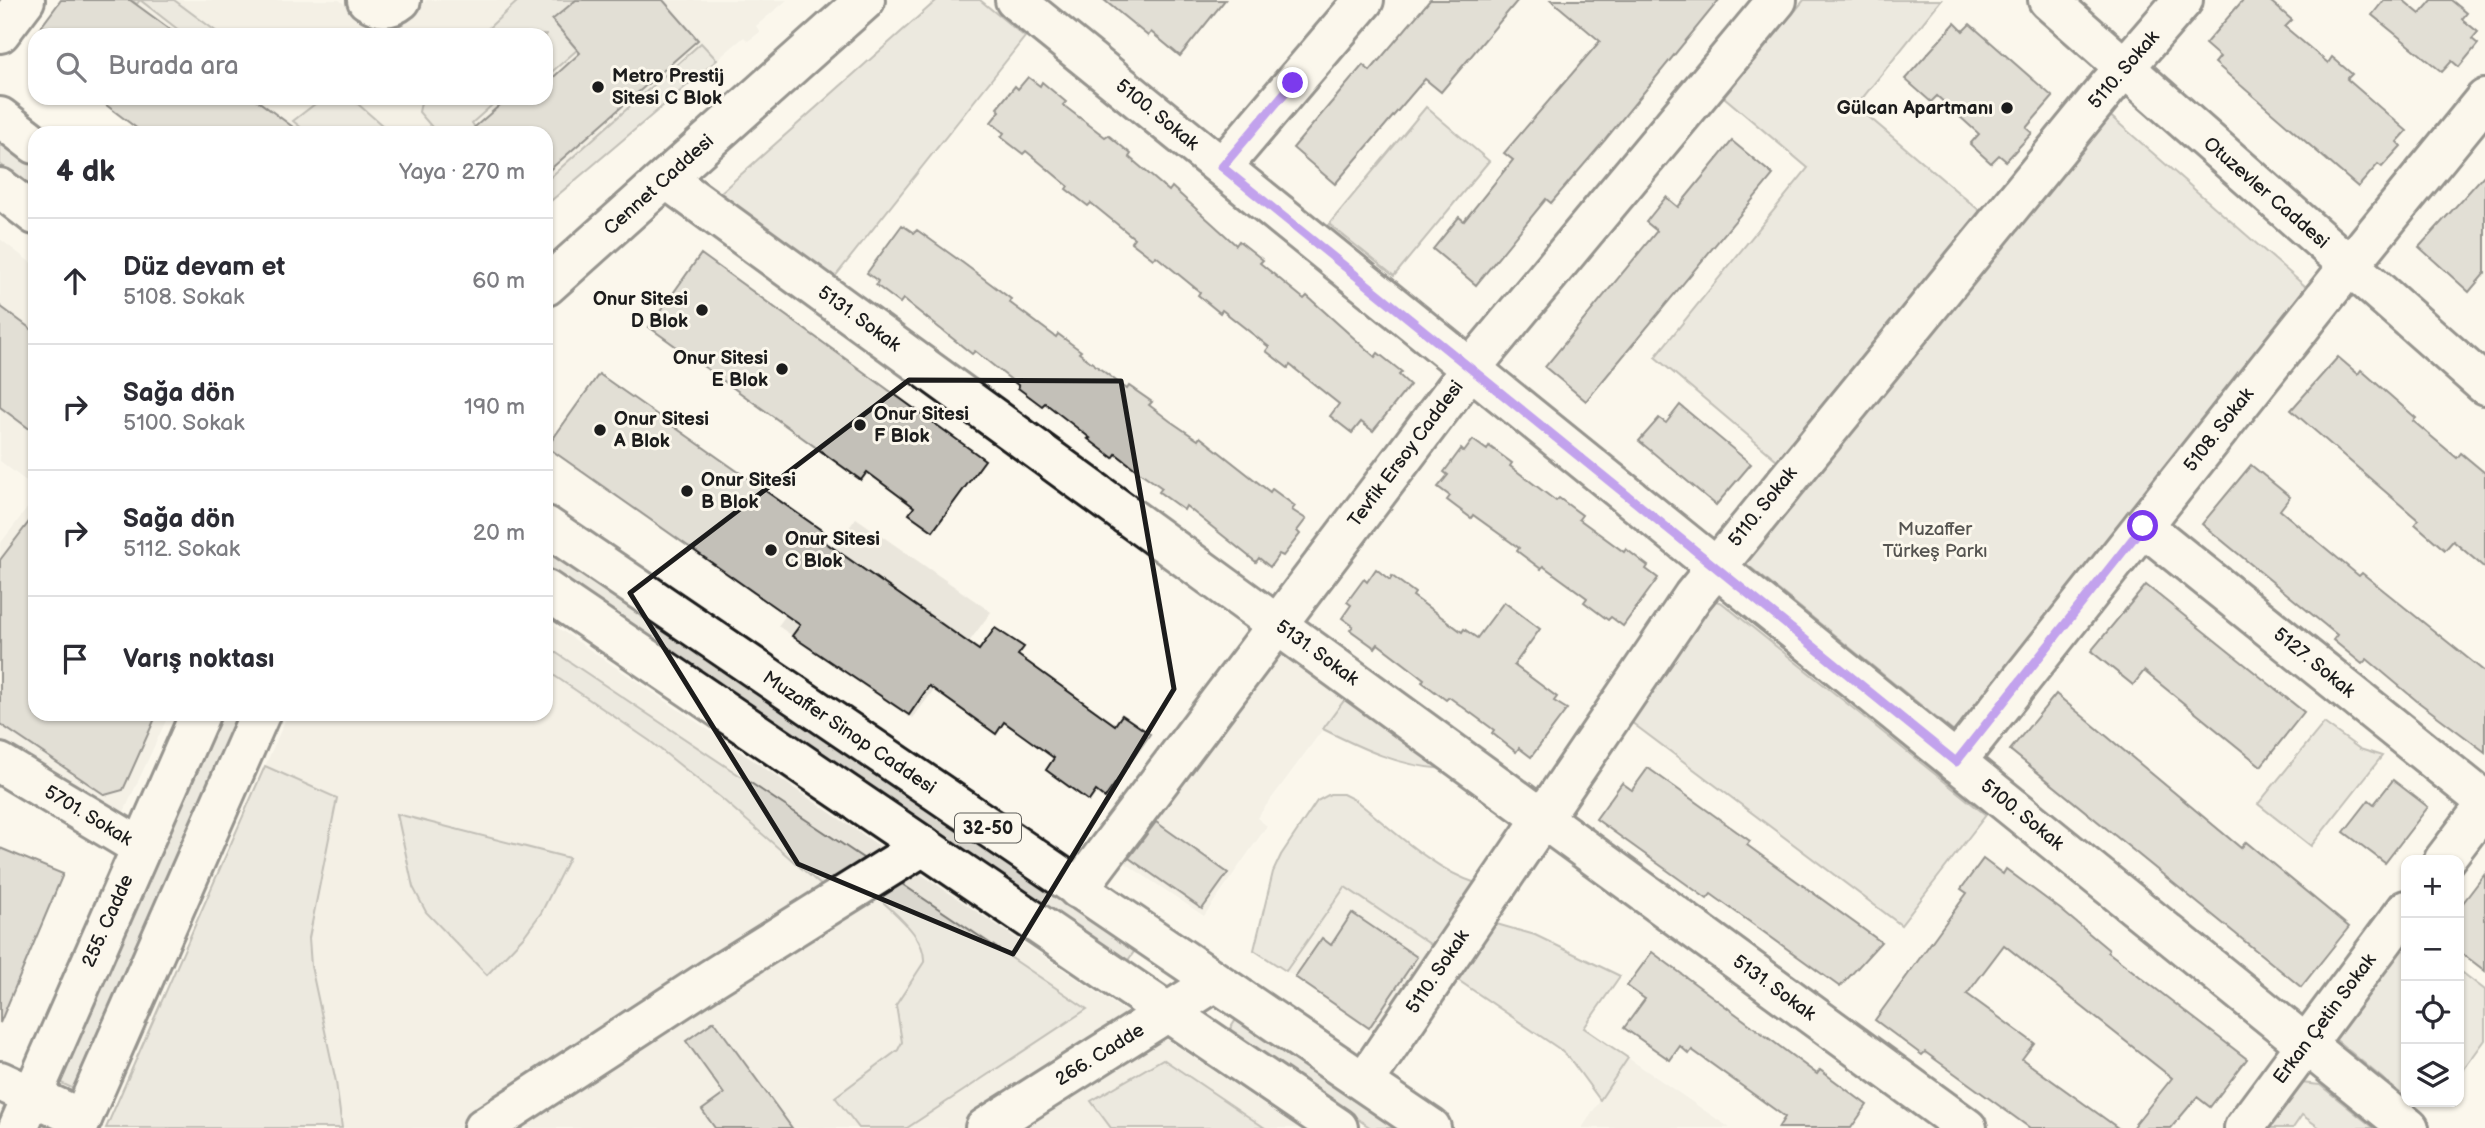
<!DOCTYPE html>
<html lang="tr">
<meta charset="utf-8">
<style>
body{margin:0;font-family:"Balsamiq Sans",sans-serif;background:#f2f2f3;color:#2b2b33}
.controls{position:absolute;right:21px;bottom:21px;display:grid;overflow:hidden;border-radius:14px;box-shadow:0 2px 5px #0004}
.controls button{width:63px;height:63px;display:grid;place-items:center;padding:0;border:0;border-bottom:2px solid #e1e1e2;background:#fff;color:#2b2b33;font:35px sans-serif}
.stop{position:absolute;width:21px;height:21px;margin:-16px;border:5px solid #7c3aed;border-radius:50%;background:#fff}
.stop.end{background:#7c3aed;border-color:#fff;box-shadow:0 2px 7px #0008}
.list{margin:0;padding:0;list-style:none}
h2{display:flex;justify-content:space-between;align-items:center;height:91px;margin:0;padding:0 28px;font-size:30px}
h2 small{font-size:23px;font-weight:400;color:#7c7c81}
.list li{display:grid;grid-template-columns:46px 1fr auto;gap:21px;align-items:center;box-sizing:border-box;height:126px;padding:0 28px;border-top:2px solid #e1e1e2}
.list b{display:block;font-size:26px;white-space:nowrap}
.list p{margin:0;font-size:23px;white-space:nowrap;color:#7c7c81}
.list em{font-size:23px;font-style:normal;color:#7c7c81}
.icon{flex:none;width:38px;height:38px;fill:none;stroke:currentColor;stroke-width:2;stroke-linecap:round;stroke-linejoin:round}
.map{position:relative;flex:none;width:2485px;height:1128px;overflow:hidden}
.search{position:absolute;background:#fff;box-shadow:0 2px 5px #0004;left:28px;top:28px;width:525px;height:77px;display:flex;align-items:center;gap:18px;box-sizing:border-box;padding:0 24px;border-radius:21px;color:#7c7c81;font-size:26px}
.panel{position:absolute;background:#fff;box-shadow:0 2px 5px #0004;left:28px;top:126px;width:525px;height:595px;border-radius:21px}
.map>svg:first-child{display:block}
</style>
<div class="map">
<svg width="2485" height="1128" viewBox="0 0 2485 1128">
<rect width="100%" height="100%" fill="#fbf7ec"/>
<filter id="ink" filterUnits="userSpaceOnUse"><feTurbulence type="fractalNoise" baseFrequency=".0143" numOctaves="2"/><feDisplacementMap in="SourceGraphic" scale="14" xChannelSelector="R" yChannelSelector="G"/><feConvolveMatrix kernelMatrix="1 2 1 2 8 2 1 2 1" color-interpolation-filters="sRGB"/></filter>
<g filter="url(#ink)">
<g fill="#eae6dc">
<path d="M61 0H339L379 30 396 29 427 0H787L756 26 760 32 748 41 744 37 546 205V133H143L97 98H546V35H35Z"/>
<path d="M0 239 35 266V488L0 461Z"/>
<path d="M35 498V714H169L123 814 0 741V544Z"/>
<path d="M856 518 991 612 913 718 778 626Z"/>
<path d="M546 620 884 849 1298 1128H106L288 714H546Z"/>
<path d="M1277 651 1282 652 1346 698 1257 818 1267 826 1204 916 1119 859Z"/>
<path d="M1345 886 1433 946 1375 1032 1286 971Z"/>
<path d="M1628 1058 1730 1128H1582Z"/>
</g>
<g fill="#dad7ce" stroke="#7b7a75" stroke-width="2">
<path d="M131 0H174L221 35H178L180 31 140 0 137 4Z"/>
<path d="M519 0H620L586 42 546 77V35H481Z"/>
<path d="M937 0H980L1025 37 834 278 719 194Z"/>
<path d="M1804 0H1941L1856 106 1980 211 1777 460 1655 357 1808 168 1724 97Z"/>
<path d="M701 43 717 60 546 205V181Z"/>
<path d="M330 98H351L391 133H308L293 121 315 104Z"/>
<path d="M422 98H500L472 123 478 132 477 133H437L419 112Z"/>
<path d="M1426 107 1489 161 1394 276 1329 224Z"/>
<path d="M2107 113 2306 287 1954 732 1744 562Z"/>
<path d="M0 141 35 167V191L0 164Z"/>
<path d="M546 547 1136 949 1126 963 546 566Z"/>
<path d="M1716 601 1722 603 1986 815 1901 925 1631 722 1692 631Z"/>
<path d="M546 646 866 860 823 887 721 798 650 741 546 670Z"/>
<path d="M1346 698 1444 769C1398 766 1363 749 1323 729Z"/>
<path d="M223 714H239L74 1089 59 1082Z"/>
<path d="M2324 723 2360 749 2382 756 2311 846 2258 804Z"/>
<path d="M265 766 337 798 309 938 311 966 336 1082 342 1128H106Z"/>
<path d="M1330 794H1343L1355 800C1391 828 1432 869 1476 883L1433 946 1345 887 1286 971 1254 950 1273 872 1281 855 1317 801Z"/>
<path d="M397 814 569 858 541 913 524 936 487 975 426 912 413 887Z"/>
<path d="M899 882 1087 1009 907 1128H859L835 1097 898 1050 902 1042 896 1005 924 962C926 936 893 913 877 896Z"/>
<path d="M1493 923 1535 935 1620 976 1584 1028 1628 1058 1600 1100 1570 1059 1558 1048 1455 978Z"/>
<path d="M2406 944V1098L2335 1039Z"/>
<path d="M2459 970 2485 990V1040L2459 1076Z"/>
<path d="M1237 1018 1401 1128H1371L1228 1032Z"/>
<path d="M1163 1059 1265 1128H1111L1091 1101Z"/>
<path d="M2301 1083 2320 1085 2374 1128H2320L2302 1115 2293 1128H2268Z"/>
</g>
<g fill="#c3c0b8" stroke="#1c1c1c" stroke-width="2">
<path d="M61 0H130L178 35H35Z"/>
<path d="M576 0H663L698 40 546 173V133H468L508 98H546V84L580 53 552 20Z"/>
<path d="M1104 0H1225L1180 56 1151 32 1148 36Z"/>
<path d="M1430 0H1518L1441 92 1425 79 1335 184 1293 148 1363 65 1370 71Z"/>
<path d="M1551 0H1719L1605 140 1551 203 1546 199 1476 285 1433 249 1459 217 1464 221 1513 160 1504 153 1600 41Z"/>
<path d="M2243 0H2269L2292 20 2285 27 2328 63 2332 57 2352 74 2347 79 2407 131 2397 142 2401 146 2382 167 2378 164 2358 187 2215 63 2220 57 2205 44Z"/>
<path d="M2384 0H2403L2420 14 2432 0H2451L2467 13 2462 19 2478 32 2472 39 2478 44 2459 67 2452 61 2442 72 2372 15Z"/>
<path d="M1955 23 1963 31 1970 24 2053 97 2026 128 2032 133 2006 161 1999 155 1991 163 1970 144 1979 134 1937 96 1931 102 1905 79Z"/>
<path d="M1028 77 1040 86 1042 82 1066 102 1063 105 1105 137 1108 135 1131 154 1129 157 1169 191 1172 187 1236 245 1239 241 1263 260 1260 263 1304 299 1307 296 1375 357 1378 353 1402 372 1399 375 1410 385 1373 431 1361 422 1352 433 1330 416 1339 404 1290 365 1288 368 1266 351 1269 347 1222 310 1220 313 1198 295 1200 292 1156 256 1153 259 1131 242 1134 238 1091 203 1088 206 1066 189 1068 186 1026 151 1023 154 1001 137 1004 133 991 122 1000 111 997 108 1015 86 1018 89Z"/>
<path d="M97 98H254L301 133H143Z"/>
<path d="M1732 141 1773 175 1586 401 1545 367 1657 231 1646 222 1666 197 1678 207Z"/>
<path d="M2485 174V273L2469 292 2419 247Z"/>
<path d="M902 225 914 233 917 230 963 263 1011 299 1009 302 1056 337 1058 334 1081 351 1079 353 1127 389 1129 386 1152 402 1149 405 1170 421 1198 440 1200 437 1270 492 1272 489 1295 506 1292 510 1306 519 1297 531 1300 534 1283 556 1279 554 1270 567 1259 558 1256 562 1186 506 1184 510 1159 492 1162 488 1138 471 1116 454 1113 458 1088 439 1090 438 1045 403 1042 406 1018 388 1019 386 975 351 972 354 903 299 900 303 876 285 878 281 867 273Z"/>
<path d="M701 254 985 460 933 531 909 514 914 507 867 472 861 480 649 327Z"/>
<path d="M0 306 35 332V433L0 407Z"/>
<path d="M2338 357 2358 374 2361 370 2416 418 2413 421 2457 458 2461 453 2485 473V568L2453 541 2445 550 2415 524 2418 520 2291 410Z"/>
<path d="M599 374 824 532 819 538 979 650 995 628 1024 647 1018 655 1115 725 1122 715 1150 734 1105 798 1096 791 1089 801 1046 770 1054 758 1004 722 996 734 929 686 909 715 792 636 800 625 547 447Z"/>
<path d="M1680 405 1751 464 1716 505 1639 441 1659 418 1666 423Z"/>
<path d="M1473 440 1487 450 1489 446 1512 463 1510 466 1556 501 1559 498 1582 515 1579 519 1624 552 1626 549 1648 566 1646 569 1658 578 1623 626 1611 617 1608 620 1584 602 1587 598 1543 566 1541 569 1517 551 1519 548 1473 515 1471 518 1447 500 1450 496 1438 487 1448 475 1444 472 1461 449 1464 452Z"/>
<path d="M2251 465 2290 497 2280 510 2359 576 2362 573 2485 672V752L2417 701 2367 659 2362 664 2333 640 2337 635 2202 524Z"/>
<path d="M35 514V714H157L123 790 105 795 0 724V560Z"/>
<path d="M1376 569 1390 580 1392 576 1415 593 1413 596 1462 632 1464 629 1477 638 1504 602 1540 629 1514 665 1557 697 1554 701 1567 709 1531 757 1519 748 1516 752 1492 733 1494 730 1449 697 1446 700 1422 682 1424 679 1378 644 1375 648 1350 630 1353 626 1342 618 1351 605 1347 602 1364 579 1367 582Z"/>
<path d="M2146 585 2304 712 2261 766 2144 671 2133 685 2091 651Z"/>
<path d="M2056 694 2241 848 2246 842 2349 927 2301 987 2010 750Z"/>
<path d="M1648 768 1750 841 1747 845 1881 942 1840 987 1711 894 1707 899 1596 819 1622 783 1632 790Z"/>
<path d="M2393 780 2428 807 2385 863 2344 832 2369 800 2374 804Z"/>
<path d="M1156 822 1228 873 1202 909 1129 858Z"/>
<path d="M0 848 63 874 0 1023Z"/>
<path d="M1983 859 2003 874 2006 869 2060 909 2109 950 2108 952 2247 1059 2210 1107 2197 1097 2171 1128H2132L2172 1078 2004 945 1967 994 2034 1043 2022 1059 2118 1128H2030L1925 1052 1922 1055 1875 1020 1967 893 1961 889Z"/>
<path d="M2485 874V971L2459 951V908Z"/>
<path d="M1352 913 1417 957 1369 1028 1295 977 1322 938 1331 945Z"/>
<path d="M1652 952 1817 1074 1820 1070 1867 1105 1851 1128H1778L1785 1117 1692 1050 1689 1054 1680 1046 1670 1060 1624 1028 1645 999 1627 986Z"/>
<path d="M714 1021 792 1128H715L702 1110 724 1094 686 1041Z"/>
</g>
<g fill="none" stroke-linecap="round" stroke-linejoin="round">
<g stroke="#1c1c1c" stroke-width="44">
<g id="minor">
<path d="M367 0C380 8 389 10 401 0"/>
<path d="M1015 0 2409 1128"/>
<path d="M2048 0 2485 385"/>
<path d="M0 33 25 0"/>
<path d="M1222 167 1364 0"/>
<path d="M666 179 1967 1128"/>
<path d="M546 286 865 0"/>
<path d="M2143 526 2485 801"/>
<path d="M1956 762 2349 266 2485 99"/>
<path d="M0 763 140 847"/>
<path d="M2444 860 2485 806"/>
<path d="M1078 889 1471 368 1777 0"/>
<path d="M0 1081 82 1119"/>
<path d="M1364 1082 1693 596 2107 88 2183 0"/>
<path d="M483 1128 711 979 923 846"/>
<path d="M985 1128 1215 982"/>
<path d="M2244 1128 2406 910"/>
</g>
</g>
<g stroke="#1c1c1c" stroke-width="44">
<g id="major">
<path d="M0 117 35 144"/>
<path d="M0 188 35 215"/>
<path d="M546 526 1431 1128"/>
<path d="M546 590 1338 1128"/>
<path d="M18 1128 200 714"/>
<path d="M78 1128 260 714"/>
</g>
</g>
<use href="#minor" stroke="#fbf7ec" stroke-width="38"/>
<use href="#major" stroke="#fbf7ec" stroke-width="38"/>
</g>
</g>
<g fill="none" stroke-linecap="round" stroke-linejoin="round" filter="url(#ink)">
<path stroke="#7c3aed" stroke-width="9" d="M1293 83 1222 167 1956 762 2143 526"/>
</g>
<path d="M0 0H2485V1128H0ZM909 380 1121 381 1174 689 1013 954 798 864 630 593Z" fill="#fbf7ec" fill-opacity=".55" fill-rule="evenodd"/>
<path fill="none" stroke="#1c1c1c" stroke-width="5" stroke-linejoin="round" d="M909 380 1121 381 1174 689 1013 954 798 864 630 593Z"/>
<g fill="#1c1c1c" stroke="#fbf7ec" stroke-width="2.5">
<circle cx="598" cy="87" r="7"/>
<circle cx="2007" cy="108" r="7"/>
<circle cx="702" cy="310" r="7"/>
<circle cx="782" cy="369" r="7"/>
<circle cx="860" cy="425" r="7"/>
<circle cx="600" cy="430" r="7"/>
<circle cx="687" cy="491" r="7"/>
<circle cx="771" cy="550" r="7"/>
</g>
<g text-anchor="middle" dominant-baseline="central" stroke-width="6" stroke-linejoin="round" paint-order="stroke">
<rect fill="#fbf7ec" stroke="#5f5e5a" stroke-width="2" x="955" y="813.5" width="66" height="29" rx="5"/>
<g font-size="18" font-weight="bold" fill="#1c1c1c">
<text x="988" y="828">32-50</text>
</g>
<g font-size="19" fill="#1c1c1c" stroke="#fbf7ec">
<text transform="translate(2124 70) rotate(-49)">5110. Sokak</text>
<text transform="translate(1157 115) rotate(39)">5100. Sokak</text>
<text transform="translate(659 185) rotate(-42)">Cennet Caddesi</text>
<text transform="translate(2266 193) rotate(41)">Otuzevler Caddesi</text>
<text transform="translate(859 319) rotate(36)">5131. Sokak</text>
<text transform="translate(2219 430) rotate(-52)">5108. Sokak</text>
<text transform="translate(1406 454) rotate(-53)">Tevfik Ersoy Caddesi</text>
<text transform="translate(1763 507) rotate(-51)">5110. Sokak</text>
<text transform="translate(1317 653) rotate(36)">5131. Sokak</text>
<text transform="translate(2314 663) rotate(39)">5127. Sokak</text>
<text transform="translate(849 733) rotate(34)">Muzaffer Sinop Caddesi</text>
<text transform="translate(2022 815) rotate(39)">5100. Sokak</text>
<text transform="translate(88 816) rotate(31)">5701. Sokak</text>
<text transform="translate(108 921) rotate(-66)">255. Cadde</text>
<text transform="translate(1438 972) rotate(-56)">5110. Sokak</text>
<text transform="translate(1774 988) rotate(36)">5131. Sokak</text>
<text transform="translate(2325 1019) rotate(-53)">Erkan Çetin Sokak</text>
<text transform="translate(1100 1055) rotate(-32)">266. Cadde</text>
</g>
<g font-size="19" font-weight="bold" fill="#1c1c1c" stroke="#fbf7ec" text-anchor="start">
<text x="612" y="76">Metro Prestij<tspan x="612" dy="22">Sitesi C Blok</tspan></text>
<text x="1993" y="108" text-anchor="end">Gülcan Apartmanı</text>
<text x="688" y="299" text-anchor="end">Onur Sitesi<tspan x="688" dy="22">D Blok</tspan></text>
<text x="768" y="358" text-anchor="end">Onur Sitesi<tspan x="768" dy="22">E Blok</tspan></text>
<text x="874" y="414">Onur Sitesi<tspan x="874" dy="22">F Blok</tspan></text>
<text x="614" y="419">Onur Sitesi<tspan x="614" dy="22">A Blok</tspan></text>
<text x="701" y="480">Onur Sitesi<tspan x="701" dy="22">B Blok</tspan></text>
<text x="785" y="539">Onur Sitesi<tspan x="785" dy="22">C Blok</tspan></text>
</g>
<g font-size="19" fill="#555451" stroke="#fbf7ec">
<text x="1935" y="529">Muzaffer<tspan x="1935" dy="22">Türkeş Parkı</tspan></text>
</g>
</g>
</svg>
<div class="controls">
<button>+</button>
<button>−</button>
<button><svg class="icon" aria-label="locate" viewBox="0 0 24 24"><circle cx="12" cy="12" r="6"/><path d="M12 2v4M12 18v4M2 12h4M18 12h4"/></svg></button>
<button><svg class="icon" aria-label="layers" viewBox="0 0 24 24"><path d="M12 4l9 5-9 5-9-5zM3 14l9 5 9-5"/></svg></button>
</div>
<div class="stop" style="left:2143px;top:526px"></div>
<div class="stop end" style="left:1293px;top:83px"></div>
<div class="search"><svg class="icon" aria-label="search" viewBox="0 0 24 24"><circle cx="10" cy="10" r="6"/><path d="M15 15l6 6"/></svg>Burada ara</div>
<section class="panel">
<h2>4 dk<small>Yaya · 270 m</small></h2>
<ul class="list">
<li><svg class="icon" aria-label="ahead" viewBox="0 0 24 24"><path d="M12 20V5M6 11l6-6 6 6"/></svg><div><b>Düz devam et</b><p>5108. Sokak</p></div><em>60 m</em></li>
<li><svg class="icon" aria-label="right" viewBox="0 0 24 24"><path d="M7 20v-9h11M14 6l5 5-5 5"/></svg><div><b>Sağa dön</b><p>5100. Sokak</p></div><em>190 m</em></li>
<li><svg class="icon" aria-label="right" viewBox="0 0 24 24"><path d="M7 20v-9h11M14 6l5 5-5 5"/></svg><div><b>Sağa dön</b><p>5112. Sokak</p></div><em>20 m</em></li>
<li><svg class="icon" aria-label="arrive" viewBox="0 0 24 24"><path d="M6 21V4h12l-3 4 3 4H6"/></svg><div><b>Varış noktası</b></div></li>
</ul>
</section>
</div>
